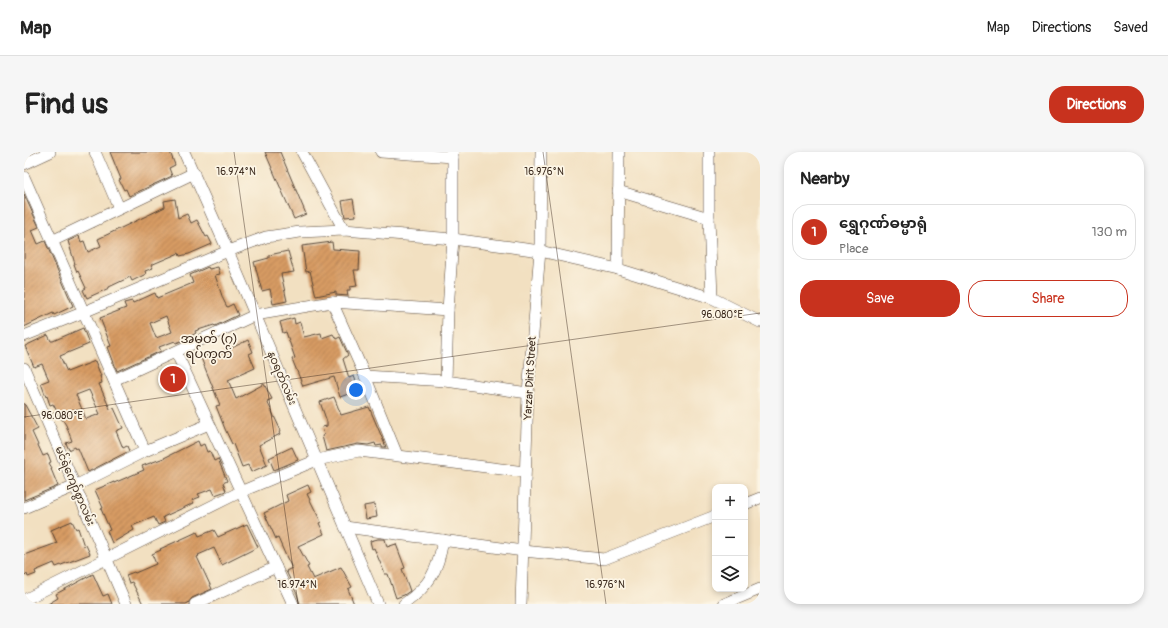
<!DOCTYPE html>
<meta charset="utf-8">
<style>
body{margin:0;font-family:Pangolin,"Noto Sans Myanmar",sans-serif;background:#f6f6f6;color:#222}
.controls{position:absolute;right:12px;bottom:12px;display:grid;overflow:hidden;border-radius:8px;box-shadow:0 2px 6px #0003}
.controls button{width:36px;height:36px;display:grid;place-items:center;padding:0;border:0;border-bottom:1px solid #e0e0e0;background:#fff;color:#222;font:20px sans-serif}
.you{position:absolute;left:332px;top:238px;width:14px;height:14px;margin:-10px;border:3px solid #fff;border-radius:50%;background:#1a73e8;box-shadow:0 0 0 6px #1a73e833}
.badge{display:grid;place-items:center;width:26px;height:26px;border-radius:50%;background:#c8321e;color:#fff;font-size:13px;font-weight:700}
.pin{position:absolute;translate:-50% -50%;border:2px solid #fff;box-shadow:0 1px 4px #0006}
.list{margin:0;padding:0;list-style:none}
h2{display:flex;justify-content:space-between;align-items:center;height:52px;margin:0;padding:0 16px;font-size:17px}
h2 small{font-size:13px;font-weight:400;color:#767676}
.list li{display:grid;grid-template-columns:26px 1fr auto;gap:12px;align-items:center;box-sizing:border-box;height:56px;margin:0 8px 8px;padding:0 8px;border:1px solid #e0e0e0;border-radius:16px}
.list b{display:block;font-size:15px;white-space:nowrap}
.list p{margin:0;font-size:13px;white-space:nowrap;color:#767676}
.list em{font-size:13px;font-style:normal;color:#767676}
.actions{display:flex;gap:8px;padding:12px 16px}
.actions a{flex:1;padding:9px 0;border:1px solid #c8321e;border-radius:16px;text-align:center;font-size:14px;color:#c8321e}
.actions .main{background:#c8321e;color:#fff}
.icon{flex:none;width:22px;height:22px;fill:none;stroke:currentColor;stroke-width:2;stroke-linecap:round;stroke-linejoin:round}
.map{position:relative;flex:none;width:736px;height:452px;overflow:hidden;border-radius:16px}
header{display:flex;align-items:center;gap:24px;box-sizing:border-box;height:56px;padding:0 20px;background:#fff;border-bottom:1px solid #e0e0e0}
header strong{font-size:19px}
nav{display:flex;gap:22px;margin-inline-start:auto;font-size:14px}
.intro{display:flex;align-items:center;justify-content:space-between;box-sizing:border-box;height:96px;padding:0 24px}
h1{margin:0;font-size:28px}
.button{padding:10px 18px;border-radius:16px;background:#c8321e;color:#fff;font-size:14px;font-weight:700}
main{display:flex;gap:24px;padding:0 24px}
aside{flex:1;background:#fff;border-radius:16px;box-shadow:0 2px 6px #0003}
.map>svg:first-child{display:block}
</style>
<header>
<strong>Map</strong>
<nav><a>Map</a><a>Directions</a><a>Saved</a></nav>
</header>
<div class="intro"><h1>Find us</h1><a class="button">Directions</a></div>
<main>
<div class="map">
<svg width="736" height="452" viewBox="0 0 736 452">
<defs>
<pattern id="building-hatch" width="6" height="6" patternUnits="userSpaceOnUse"><rect width="6" height="6" fill="#d79b63"/><path d="M-1 1l2-2M0 6l6-6M5 7l2-2" fill="none" stroke="#b07f51"/></pattern>
</defs>
<rect width="100%" height="100%" fill="#fcf5e5"/>
<filter id="ink" filterUnits="userSpaceOnUse"><feTurbulence type="fractalNoise" baseFrequency=".025" numOctaves="2"/><feDisplacementMap in="SourceGraphic" scale="8" xChannelSelector="R" yChannelSelector="G"/><feConvolveMatrix kernelMatrix="1 2 1 2 8 2 1 2 1" color-interpolation-filters="sRGB"/></filter>
<filter id="wash" filterUnits="userSpaceOnUse"><feTurbulence type="fractalNoise" baseFrequency=".012" numOctaves="4" result="noise"/><feDisplacementMap in="SourceGraphic" scale="16" xChannelSelector="R" yChannelSelector="G"/><feGaussianBlur stdDeviation="0.9" result="paint"/><feColorMatrix in="noise" values="0 0 0 0 0 0 0 0 0 0 0 0 0 0 0 0 0 1.4 0 .05"/><feComposite in="paint" operator="in"/></filter>
<g filter="url(#wash)">
<rect width="100%" height="100%" fill="#f2e0c1"/>
<g id="blocks">
<g fill="url(#building-hatch)" fill-rule="evenodd">
<path d="M86 0H146L151 13 145 16 148 24 105 44 102 37 100 38 95 28 97 27Z"/>
<path d="M241 0H256L282 62 270 67Z"/>
<path d="M0 42 15 75 8 78 14 92 21 89 49 154 30 163 29 161 0 175Z"/>
<path d="M151 47 154 66 163 62 167 71 173 68 182 85 184 84 188 92 165 102 156 104 155 101 127 113 129 116 121 119 122 122 108 129 106 125 85 135V136L63 146 59 138 62 136 54 119 53 120 50 112H51L48 102 44 89 55 84 57 90 60 89 64 100 77 94 74 87 141 55 140 49Z"/>
<path d="M329 47 332 64 321 65 318 49Z"/>
<path d="M308 90 309 97 336 99 335 118H330L333 134 326 135V138H323L324 144 312 143V140L292 144 286 119 282 120 278 94Z"/>
<path d="M264 99 270 120 257 122 263 149 249 152 246 137 238 139 230 110 245 106V103Z"/>
<path d="M184 115 185 117 194 115 196 122 191 123 199 147 203 155 209 152 214 163 191 174 190 173 171 179 172 181 160 188 152 191 151 189 135 195 137 199 93 219 84 195 87 194 76 166 102 156 100 151 108 149 109 151 131 141 133 146 169 131 166 123ZM142 164 148 180 132 186 126 171Z"/>
<path d="M270 166 271 172 276 170 280 185 297 181 298 186 309 182 312 187 316 185 324 203 319 207 325 226 330 224 333 232 328 233 330 240 316 245 310 225 279 234 268 207 271 206 262 180 259 181 256 170Z"/>
<path d="M59 176 65 192 36 204 43 220 71 209 77 224H76L78 231 75 232 86 257 90 256 99 276 92 279 99 296 103 294 105 299 64 320 54 296 52 297 51 295 45 298 42 291 48 289 42 273 38 267H37L29 252 26 253 23 244 22 245 17 231 25 228 18 212 10 215 1 194 24 183 27 189H29ZM65 238 76 262 62 267 52 243Z"/>
<path d="M224 188 229 200 225 202 231 216 204 228 212 247 240 232 248 247 243 249 257 279 255 280 256 282 235 293 243 313 227 320 224 313 218 315 209 292H208L201 277 192 254 196 253 177 206 190 201 191 204Z"/>
<path d="M151 218 157 232 148 237 141 223Z"/>
<path d="M310 245 317 263 345 255 362 295H358V293L352 294 351 291 344 293 334 292 302 299 298 284 300 283 298 275 303 274V270L296 250Z"/>
<path d="M0 251 14 277 8 280 19 304 24 302 27 310 25 311 28 316 27 317 34 334 0 348Z"/>
<path d="M174 289 176 294 180 292 183 300 186 299 190 309 194 307 203 329 199 331 202 339 191 343 188 337 174 342 176 345 168 348 170 351 139 365 141 370 134 373 130 365 108 374 110 378 88 391 83 379 86 378 77 357 79 356 71 338 90 330V331L120 318 118 314 140 306Z"/>
<path d="M268 295 274 308 250 318 245 306Z"/>
<path d="M284 333 287 340 283 342 297 370 295 371 300 382 274 394 285 414 283 415 289 427 317 415 328 435 324 437 330 452H276L273 442 262 419 268 416 261 402 254 386 252 387 240 361 264 349 262 343Z"/>
<path d="M351 352 353 365 342 367 340 354Z"/>
<path d="M48 369 52 377 54 376 60 394 62 393 66 402 32 415 30 411 11 419 12 422 4 425 3 422 0 423V403L33 391 27 378Z"/>
<path d="M223 372 234 395 198 413 190 396 174 403 175 404 173 405 188 437 168 446 164 451 162 452H119L108 430 105 431 102 423 110 420 111 421 132 412 128 402 137 398 136 397 173 380 175 384 190 378 194 385Z"/>
<path d="M354 387H361L363 395 372 392 381 416 378 417 386 439 380 443 372 446 364 422H361L350 396 348 397 346 389Z"/>
<path d="M69 422 79 444 84 442 88 452H24L34 446 32 442Z"/>
</g>
</g>
</g>
<g filter="url(#ink)">
<use href="#blocks" fill-opacity="0" stroke="#564536" stroke-width="1"/>
<g fill="none" stroke-linecap="round" stroke-linejoin="round">
<g stroke="#564536" stroke-width="12">
<g id="minor">
<path d="M71 0 95 56"/>
<path d="M160 0 204 99 354 452"/>
<path d="M278 0 320 78"/>
<path d="M357 0 429 5"/>
<path d="M685 0V66L688 146"/>
<path d="M0 12 26 0"/>
<path d="M0 25 121 299"/>
<path d="M594 39 685 66"/>
<path d="M28 89 170 21"/>
<path d="M594 117 595 0"/>
<path d="M308 150 341 224 373 303"/>
<path d="M0 184 60 160 204 99 242 85 276 80 320 78 429 87 516 99 594 117 688 146 736 170"/>
<path d="M152 200 269 452"/>
<path d="M0 216 102 452"/>
<path d="M341 224 422 229 504 241"/>
<path d="M90 228 231 163 308 150 424 158"/>
<path d="M422 229 424 158 429 87V0"/>
<path d="M721 352 736 346"/>
<path d="M0 356 51 334 121 299 185 272"/>
<path d="M321 375 499 399 580 407 691 364"/>
<path d="M0 448 216 340 293 308 335 299 501 320"/>
<path d="M171 452 252 415"/>
<path d="M380 452C406 433 414 419 419 388"/>
<path d="M497 452 504 241 516 99 517 0"/>
<path d="M700 452 736 437"/>
</g>
</g>
<use href="#minor" stroke="#fff" stroke-width="11"/>
</g>
</g>
<path fill="none" stroke="#3b2a1e" stroke-width="1" stroke-opacity="0.45" d="M210 0 274 452M519 0 582 452M0 265 736 161"/>
<g text-anchor="middle" dominant-baseline="central" stroke-width="3.5" stroke-linejoin="round" paint-order="stroke">
<g font-size="11" fill="#3b2a1e" stroke="#fcf5e5">
<text transform="translate(258 226) rotate(67)">နဝရတ်လမ်း</text>
<text transform="translate(506 226) rotate(-87)">Yarzar Dirit Street</text>
<text transform="translate(51 334) rotate(67)">မင်ရဲကျော်စွာလမ်း</text>
</g>
<g font-size="13" fill="#3b2a1e" stroke="#fcf5e5">
<text x="185" y="187">အမှတ် (၇)<tspan x="185" dy="15">ရပ်ကွက်</tspan></text>
</g>
</g>
<g font-size="10" text-anchor="middle" fill="#3b2a1e" stroke="#fcf5e5" stroke-width="3.5" stroke-linejoin="round" paint-order="stroke">
<text x="212" y="23">16.974°N</text>
<text x="520" y="23">16.976°N</text>
<text x="698" y="166">96.080°E</text>
<text x="38" y="267">96.080°E</text>
<text x="273" y="436">16.974°N</text>
<text x="581" y="436">16.976°N</text>
</g>
</svg>
<div class="controls">
<button>+</button>
<button>−</button>
<button><svg class="icon" aria-label="layers" viewBox="0 0 24 24"><path d="M12 4l9 5-9 5-9-5zM3 14l9 5 9-5"/></svg></button>
</div>
<div class="you"></div>
<div class="pin badge" style="left:149px;top:227px">1</div>
</div>
<aside>
<h2>Nearby<small></small></h2>
<ul class="list">
<li><span class="badge">1</span><div><b>ရွှေဂုဏ်ဓမ္မာရုံ</b><p>Place</p></div><em>130 m</em></li>
</ul>
<div class="actions"><a class="main">Save</a><a>Share</a></div>
</aside>
</main>
